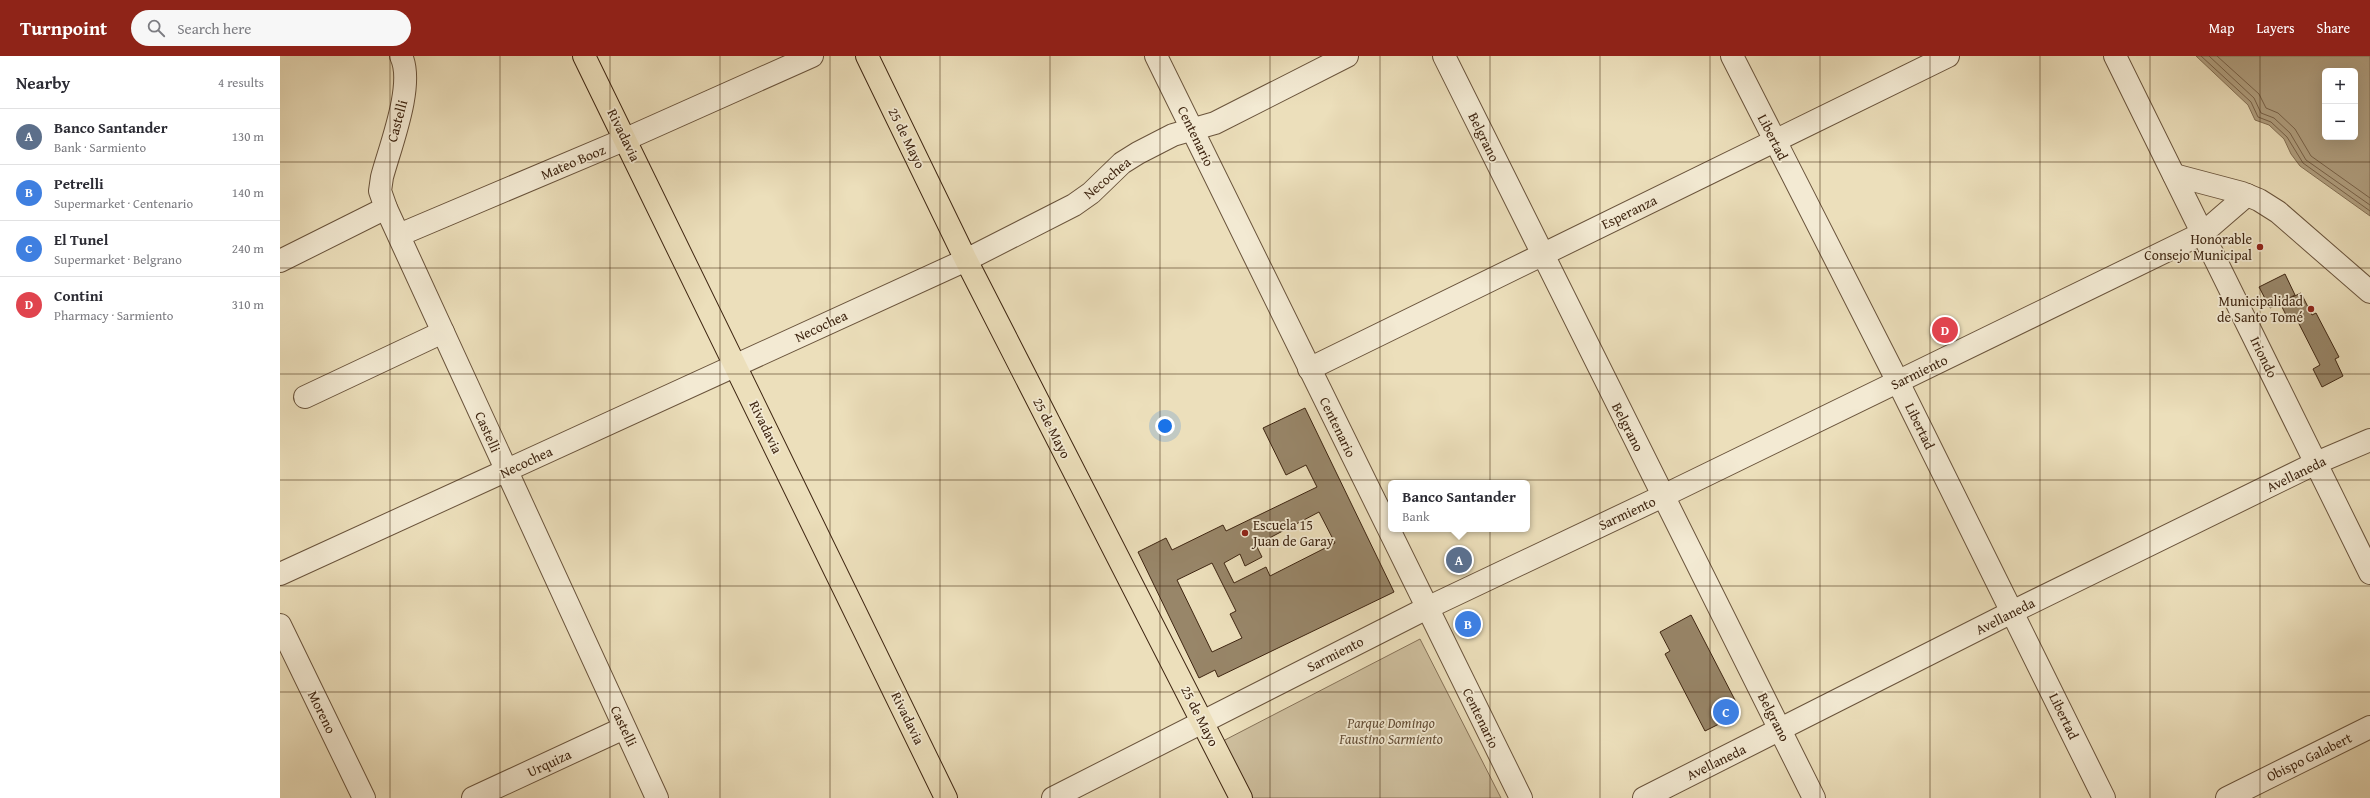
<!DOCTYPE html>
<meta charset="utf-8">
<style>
body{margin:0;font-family:"Gentium Book Plus",serif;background:#f7f7f7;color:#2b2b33}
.controls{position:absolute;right:12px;top:12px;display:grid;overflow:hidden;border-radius:6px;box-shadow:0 4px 16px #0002}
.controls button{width:36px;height:36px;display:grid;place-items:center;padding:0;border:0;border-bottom:1px solid #e1e1e2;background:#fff;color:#2b2b33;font:20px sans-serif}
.you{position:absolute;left:885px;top:370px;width:14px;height:14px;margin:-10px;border:3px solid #fff;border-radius:50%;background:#1a73e8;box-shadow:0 0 0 6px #1a73e833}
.badge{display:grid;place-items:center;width:26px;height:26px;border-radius:50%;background:#8f2418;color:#fff;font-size:13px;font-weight:700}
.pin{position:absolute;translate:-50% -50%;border:2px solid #fff;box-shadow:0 1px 4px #0006}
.popup{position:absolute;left:1108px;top:424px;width:142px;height:52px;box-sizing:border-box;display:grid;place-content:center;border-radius:6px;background:#fff;filter:drop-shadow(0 1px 3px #0005);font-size:13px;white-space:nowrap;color:#7c7c81}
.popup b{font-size:15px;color:#2b2b33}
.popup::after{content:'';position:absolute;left:50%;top:100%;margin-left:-8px;border:8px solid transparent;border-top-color:#fff}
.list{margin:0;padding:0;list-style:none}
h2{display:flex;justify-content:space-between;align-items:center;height:52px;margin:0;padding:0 16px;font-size:17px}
h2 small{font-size:13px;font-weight:400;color:#7c7c81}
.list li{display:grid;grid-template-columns:26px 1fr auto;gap:12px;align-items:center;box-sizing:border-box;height:56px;padding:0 16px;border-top:1px solid #e1e1e2}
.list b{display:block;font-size:15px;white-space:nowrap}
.list p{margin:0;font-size:13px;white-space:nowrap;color:#7c7c81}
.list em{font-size:13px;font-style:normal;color:#7c7c81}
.icon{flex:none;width:22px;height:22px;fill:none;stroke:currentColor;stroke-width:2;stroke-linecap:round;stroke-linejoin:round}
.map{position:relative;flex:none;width:2090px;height:742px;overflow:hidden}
header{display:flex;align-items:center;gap:24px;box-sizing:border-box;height:56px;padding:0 20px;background:#8f2418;color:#fff}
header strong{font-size:19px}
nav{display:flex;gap:22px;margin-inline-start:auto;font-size:14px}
.search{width:280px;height:36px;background:#f7f7f7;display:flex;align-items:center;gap:10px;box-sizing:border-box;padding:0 14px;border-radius:22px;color:#7c7c81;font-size:15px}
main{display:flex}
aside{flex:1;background:#fff}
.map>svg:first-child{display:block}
</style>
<header>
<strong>Turnpoint</strong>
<div class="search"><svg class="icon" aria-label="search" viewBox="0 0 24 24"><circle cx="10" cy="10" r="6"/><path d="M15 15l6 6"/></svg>Search here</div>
<nav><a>Map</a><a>Layers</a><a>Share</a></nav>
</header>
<main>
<aside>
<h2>Nearby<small>4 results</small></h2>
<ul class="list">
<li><span class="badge" style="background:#5c6f8a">A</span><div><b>Banco Santander</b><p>Bank · Sarmiento</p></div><em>130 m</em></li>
<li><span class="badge" style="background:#3f7fe0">B</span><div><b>Petrelli</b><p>Supermarket · Centenario</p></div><em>140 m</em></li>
<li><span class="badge" style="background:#3f7fe0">C</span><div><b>El Tunel</b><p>Supermarket · Belgrano</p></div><em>240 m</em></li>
<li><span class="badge" style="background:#e0444e">D</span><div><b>Contini</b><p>Pharmacy · Sarmiento</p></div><em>310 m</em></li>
</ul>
</aside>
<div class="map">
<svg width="2090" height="742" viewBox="0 0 2090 742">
<rect width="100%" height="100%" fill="#ecdfbb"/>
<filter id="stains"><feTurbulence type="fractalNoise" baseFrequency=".005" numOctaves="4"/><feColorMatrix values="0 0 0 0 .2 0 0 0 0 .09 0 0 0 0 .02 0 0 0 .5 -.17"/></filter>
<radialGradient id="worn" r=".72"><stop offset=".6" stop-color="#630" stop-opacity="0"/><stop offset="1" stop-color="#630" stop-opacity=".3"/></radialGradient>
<path fill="#cebf9e" stroke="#867258" d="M1140 583 1221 742H970L941 686Z"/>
<path fill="#b1a081" stroke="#836f54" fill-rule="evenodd" d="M1916 0H2090V160L2020 110 2011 98 2004 83 1989 69 1975 64 1968 49ZM2045 15H2075V81H2045Z"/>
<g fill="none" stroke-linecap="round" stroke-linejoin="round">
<g stroke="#786249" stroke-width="1">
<path d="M1921 0 1971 46 1978 61 1991 66 2007 81 2023 107 2090 155"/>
<path d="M1929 0 1974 42 1981 57 1994 62 2010 77 2026 104 2090 149"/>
<path d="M1937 0 1979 38 1986 52 1998 57 2015 73 2031 100 2090 142"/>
</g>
</g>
<g fill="#988669" stroke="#3e2511" fill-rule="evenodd">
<path d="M2005 218 2015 239 1990 252 1979 231Z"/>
<path d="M2021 237 2032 259 2036 257 2059 301 2055 303 2063 320 2042 331 2033 313 2040 309 2015 260 2008 263 2000 247Z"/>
<path d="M1025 352 1114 536 938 621 935 614 919 622 858 496 886 482 892 494 943 469 946 475 1037 431 1026 409 1006 419 983 372ZM1039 456 1055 487 990 520 986 511 954 527 944 507 960 498 965 510 982 501 976 489ZM932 507 956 555 950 558 962 582 932 596 897 524Z"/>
<path d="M1411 559 1456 646 1453 661 1425 675 1385 598 1390 595 1380 576Z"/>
</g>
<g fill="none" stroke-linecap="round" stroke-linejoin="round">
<g stroke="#6a543c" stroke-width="24">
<g id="minor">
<path d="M121 0C135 28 110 91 102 121L100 135 106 152 377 742"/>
<path d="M876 0 1241 742"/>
<path d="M1164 0 1534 742"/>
<path d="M1452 0 1618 326 1824 742"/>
<path d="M1835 0 2090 517"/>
<path d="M1894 119 1962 137 1979 144 1998 156 2090 236"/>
<path d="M119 179 346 83 532 0"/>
<path d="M0 205 106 152"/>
<path d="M1029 313 1668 0"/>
<path d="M25 341 163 276"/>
<path d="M0 518 686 204 794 149 811 137 842 107 858 97 893 79 935 67 1067 0"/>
<path d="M0 569 84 742"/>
<path d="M193 742 344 672"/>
<path d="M773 742 1147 552 1383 440 1923 177 1967 139"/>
<path d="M1364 742 1732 556 2036 407 2090 384"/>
<path d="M1947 742 2090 671"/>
</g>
</g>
<g stroke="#3e2511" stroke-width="24">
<g id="major">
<path d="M304 0 666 742"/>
<path d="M587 0 686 204 961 742"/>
</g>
</g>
<use href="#minor" stroke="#f3ead3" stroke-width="22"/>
<use href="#major" stroke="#ecdfbb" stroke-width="22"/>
</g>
<path fill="none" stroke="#3e2511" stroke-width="1" stroke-opacity="0.55" d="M110 0V742M220 0V742M330 0V742M440 0V742M550 0V742M660 0V742M770 0V742M880 0V742M990 0V742M1100 0V742M1210 0V742M1320 0V742M1430 0V742M1540 0V742M1650 0V742M1760 0V742M1870 0V742M1980 0V742M0 106H2090M0 212H2090M0 318H2090M0 424H2090M0 530H2090M0 636H2090"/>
<g fill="#8f2418" stroke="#f3ead3" stroke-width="1.5">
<circle cx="1980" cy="191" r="4"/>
<circle cx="2031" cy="253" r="4"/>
<circle cx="965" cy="477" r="4"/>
</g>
<g text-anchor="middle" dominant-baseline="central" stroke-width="3.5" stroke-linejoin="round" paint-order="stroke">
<g font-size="14" fill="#3e2511" stroke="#f3ead3">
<text transform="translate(117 65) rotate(-75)">Castelli</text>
<text transform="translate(344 79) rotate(64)">Rivadavia</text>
<text transform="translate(916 80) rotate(64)">Centenario</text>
<text transform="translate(1204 81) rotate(64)">Belgrano</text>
<text transform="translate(1493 81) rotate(63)">Libertad</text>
<text transform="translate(627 82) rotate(64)">25 de Mayo</text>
<text transform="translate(293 106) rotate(-23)">Mateo Booz</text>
<text transform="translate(827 122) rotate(-40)">Necochea</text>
<text transform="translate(1349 156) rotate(-26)">Esperanza</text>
<text transform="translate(541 270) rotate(-25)">Necochea</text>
<text transform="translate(1984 301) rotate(64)">Iriondo</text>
<text transform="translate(1639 316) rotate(-26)">Sarmiento</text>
<text transform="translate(1640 370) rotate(64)">Libertad</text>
<text transform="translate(486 371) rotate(64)">Rivadavia</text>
<text transform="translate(1058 371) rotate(64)">Centenario</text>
<text transform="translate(1348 371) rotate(63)">Belgrano</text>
<text transform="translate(772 372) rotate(63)">25 de Mayo</text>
<text transform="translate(208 376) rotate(66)">Castelli</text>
<text transform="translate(246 406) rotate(-25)">Necochea</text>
<text transform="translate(2016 418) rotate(-26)">Avellaneda</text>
<text transform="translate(1347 457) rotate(-25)">Sarmiento</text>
<text transform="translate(1725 560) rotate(-27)">Avellaneda</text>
<text transform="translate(1055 598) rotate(-27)">Sarmiento</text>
<text transform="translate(42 656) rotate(64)">Moreno</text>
<text transform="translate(920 660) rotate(63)">25 de Mayo</text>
<text transform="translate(1784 660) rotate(64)">Libertad</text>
<text transform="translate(1494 661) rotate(63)">Belgrano</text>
<text transform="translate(628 662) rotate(64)">Rivadavia</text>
<text transform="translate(1201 662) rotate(64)">Centenario</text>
<text transform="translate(344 670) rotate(65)">Castelli</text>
<text transform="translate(2029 701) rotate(-26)">Obispo Galabert</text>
<text transform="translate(1436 706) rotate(-26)">Avellaneda</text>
<text transform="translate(269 707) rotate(-25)">Urquiza</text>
</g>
<g font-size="14" fill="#3e2511" stroke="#f3ead3" text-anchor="end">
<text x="1972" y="183">Honorable<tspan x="1972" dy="16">Consejo Municipal</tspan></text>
<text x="2023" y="245">Municipalidad<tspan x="2023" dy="16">de Santo Tomé</tspan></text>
<text x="973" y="469" text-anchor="start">Escuela 15<tspan x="973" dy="16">Juan de Garay</tspan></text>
</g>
<g font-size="14" font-style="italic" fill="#624c34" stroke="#f3ead3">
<text x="1111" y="667">Parque Domingo<tspan x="1111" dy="16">Faustino Sarmiento</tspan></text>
</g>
</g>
<rect width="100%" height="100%" filter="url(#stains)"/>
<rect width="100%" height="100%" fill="url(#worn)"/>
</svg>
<div class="controls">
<button>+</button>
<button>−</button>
</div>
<div class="you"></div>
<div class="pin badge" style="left:1179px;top:504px;background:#5c6f8a">A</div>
<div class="popup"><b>Banco Santander</b>Bank</div>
<div class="pin badge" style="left:1188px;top:568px;background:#3f7fe0">B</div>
<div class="pin badge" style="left:1446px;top:656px;background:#3f7fe0">C</div>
<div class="pin badge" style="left:1665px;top:274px;background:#e0444e">D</div>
</div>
</main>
